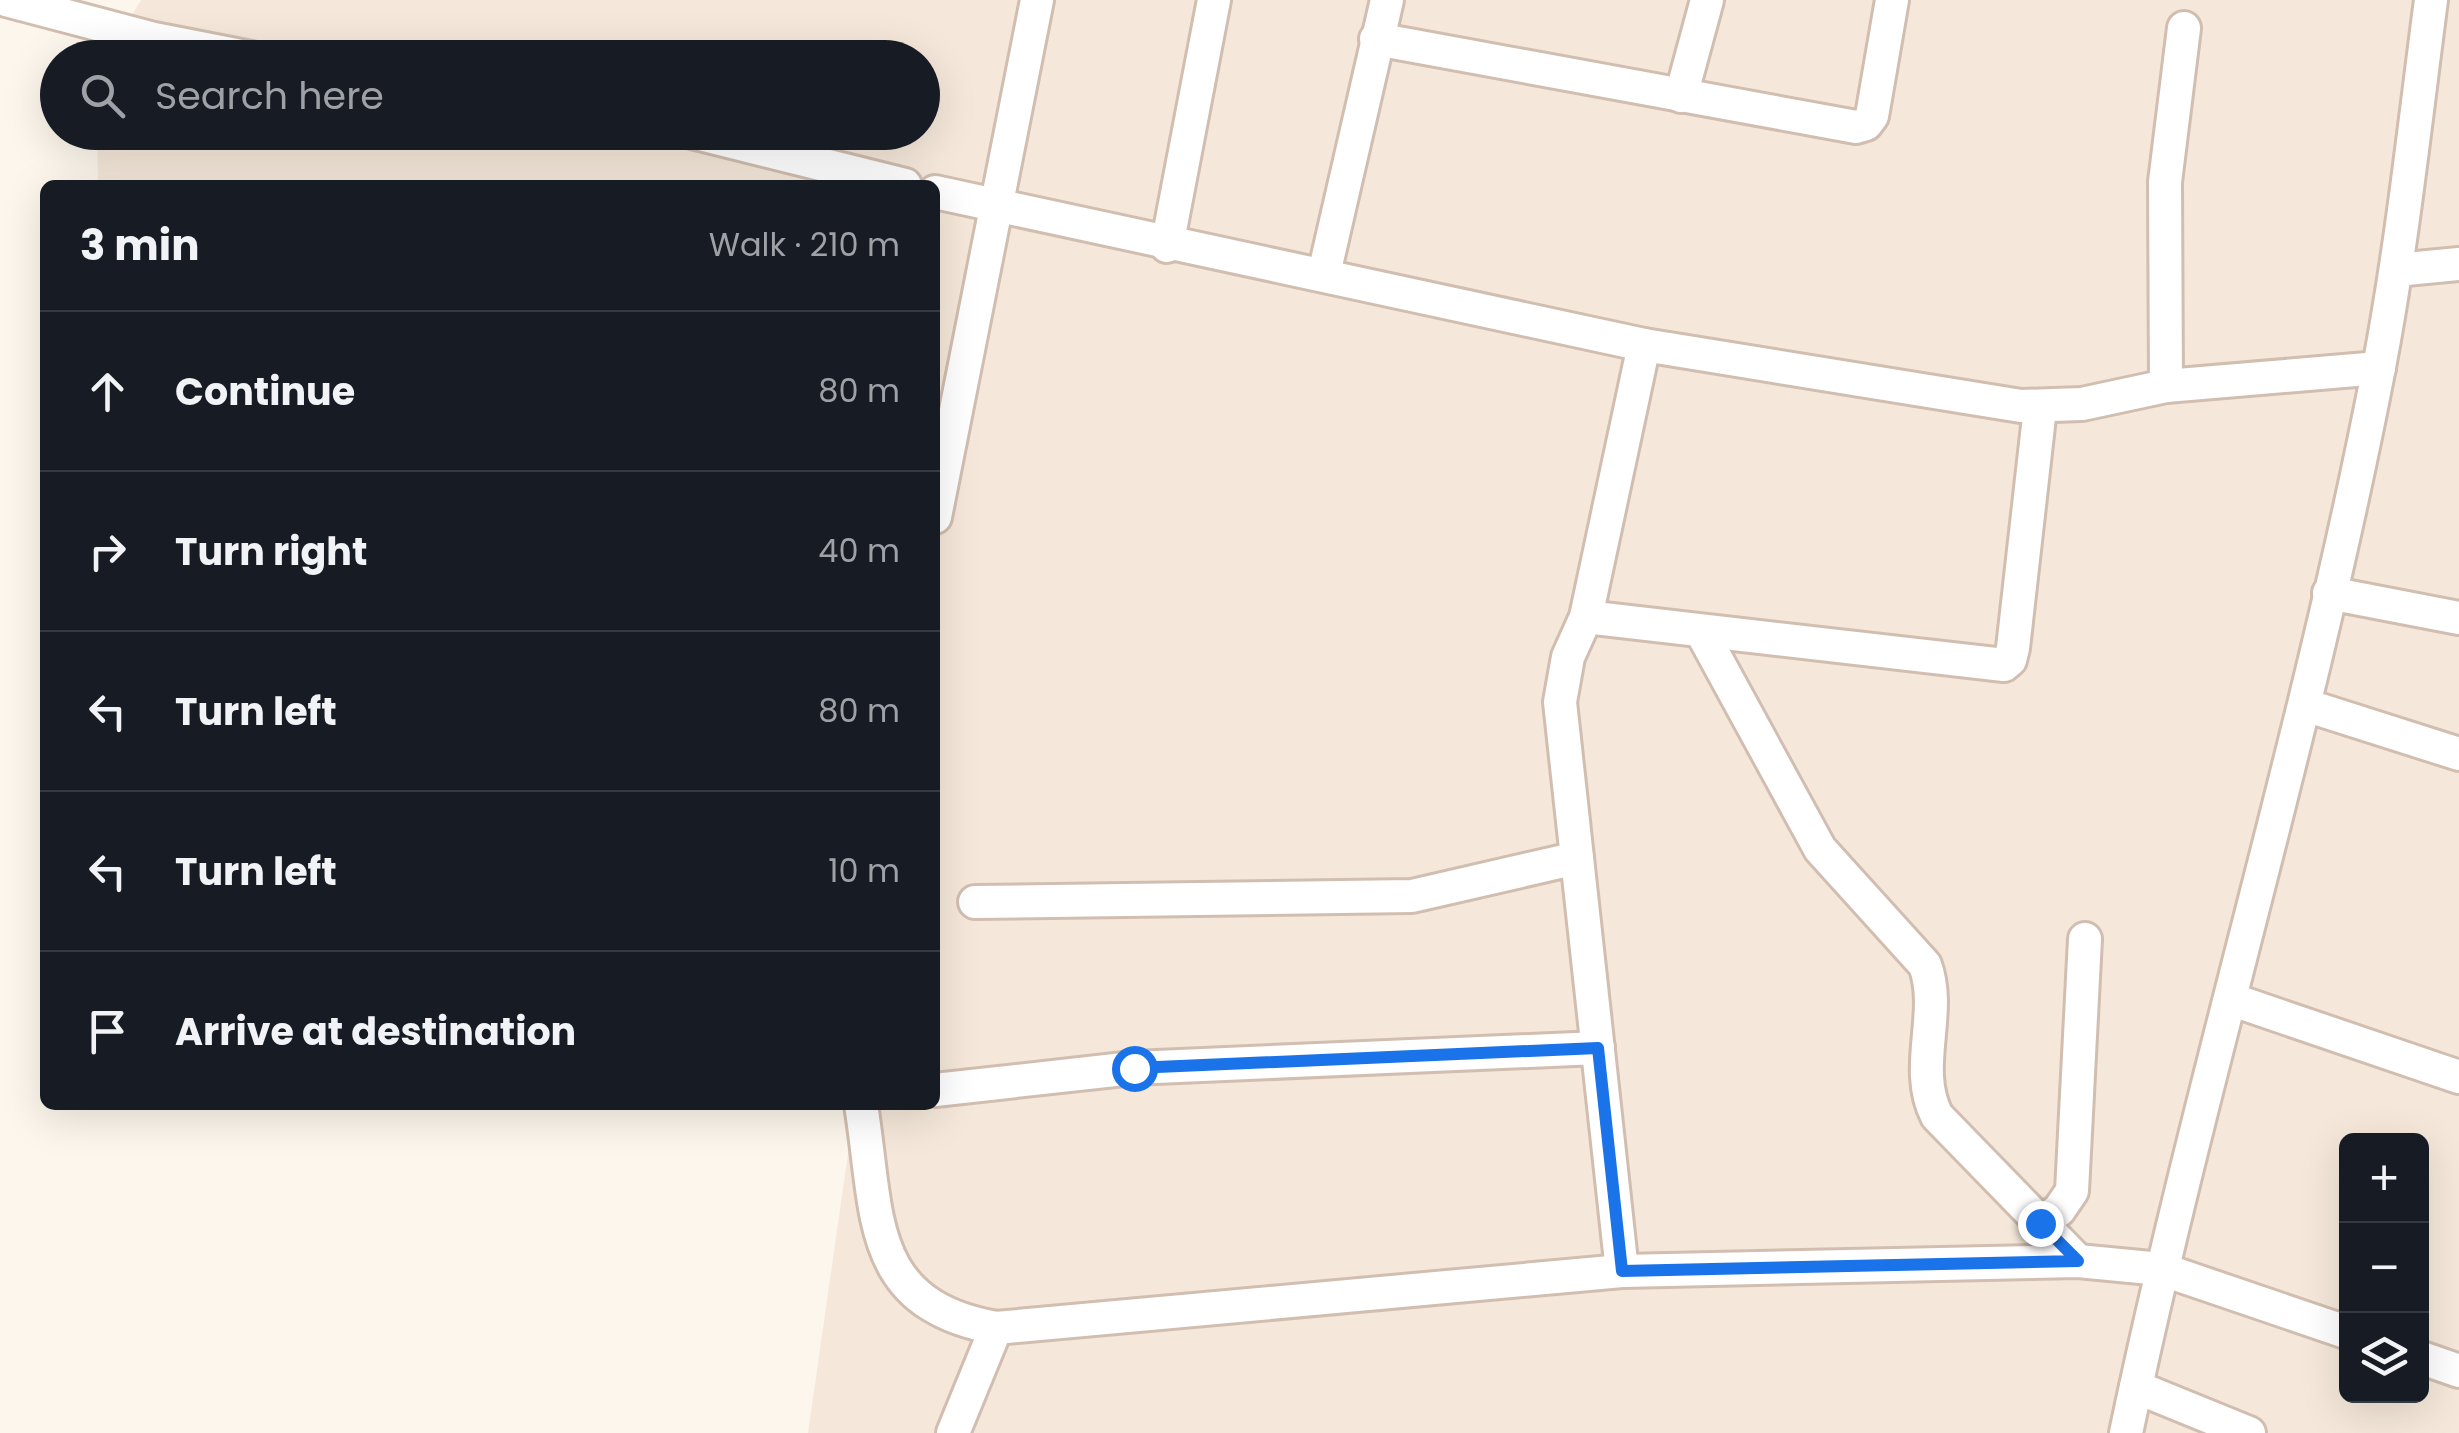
<!DOCTYPE html>
<meta charset="utf-8">
<style>
body{margin:0;font-family:Poppins,sans-serif;background:#20242c;color:#f1f3f6}
.controls{position:absolute;right:30px;bottom:30px;display:grid;overflow:hidden;border-radius:15px;box-shadow:0 10px 40px #0002}
.controls button{width:90px;height:90px;display:grid;place-items:center;padding:0;border:0;border-bottom:2px solid #363941;background:#171b24;color:#f1f3f6;font:50px sans-serif}
.stop{position:absolute;width:30px;height:30px;margin:-22px;border:8px solid #1a73e8;border-radius:50%;background:#fff}
.stop.end{background:#1a73e8;border-color:#fff;box-shadow:0 2px 10px #0008}
.list{margin:0;padding:0;list-style:none}
h2{display:flex;justify-content:space-between;align-items:center;height:130px;margin:0;padding:0 40px;font-size:42px}
h2 small{font-size:32px;font-weight:400;color:#9ea1a6}
.list li{display:grid;grid-template-columns:65px 1fr auto;gap:30px;align-items:center;box-sizing:border-box;height:160px;padding:0 40px;border-top:2px solid #363941}
.list b{display:block;font-size:38px;white-space:nowrap}
.list em{font-size:32px;font-style:normal;color:#9ea1a6}
.icon{flex:none;width:55px;height:55px;fill:none;stroke:currentColor;stroke-width:2;stroke-linecap:round;stroke-linejoin:round}
.map{position:relative;flex:none;width:2459px;height:1433px;overflow:hidden}
.search{position:absolute;background:#171b24;box-shadow:0 10px 40px #0002;left:40px;top:40px;width:900px;height:110px;display:flex;align-items:center;gap:25px;box-sizing:border-box;padding:0 35px;border-radius:55px;color:#9ea1a6;font-size:38px}
.panel{position:absolute;background:#171b24;box-shadow:0 10px 40px #0002;left:40px;top:180px;width:900px;height:930px;border-radius:15px}
.map>svg:first-child{display:block}
</style>
<div class="map">
<svg width="2459" height="1433" viewBox="0 0 2459 1433">
<rect width="100%" height="100%" fill="#fdf6ec"/>
<path fill="#f5e8da" fill-rule="evenodd" d="M141 0H2459V1433H808L855 1105H935V185H98L97 133 922 132V58L106 57ZM2346 1140H2422V1396H2346Z"/>
<g fill="none" stroke-linecap="round" stroke-linejoin="round">
<g stroke="#d1beb0" stroke-width="38">
<g id="minor">
<path d="M6 0 154 39 251 58"/>
<path d="M1376 39 1856 127 1866 124 1872 116 1892 0"/>
<path d="M1681 96 1707 0"/>
<path d="M692 132 905 185"/>
<path d="M935 192 1644 345 2021 406 2082 404 2166 386 2379 368"/>
<path d="M1167 246 1214 0"/>
<path d="M2396 270 2459 264"/>
<path d="M1324 274 1387 0"/>
<path d="M2166 386 2165 182 2184 28"/>
<path d="M935 517 1037 0"/>
<path d="M2329 593 2459 618"/>
<path d="M1586 617 2004 665 2010 660 2013 648 2040 408"/>
<path d="M1701 631 1820 849 1925 965C1943 1014 1912 1068 1937 1116L2078 1261"/>
<path d="M2305 705 2459 754"/>
<path d="M975 902 1412 896 1577 858"/>
<path d="M2233 1000 2459 1077"/>
<path d="M935 1090 1133 1068 1598 1048"/>
<path d="M861 1105C879 1214 864 1304 996 1328L1622 1271 2078 1261 2161 1269 2346 1332"/>
<path d="M2041 1223 2059 1210 2072 1191 2085 939"/>
<path d="M1622 1271 1560 702 1568 657 1586 617 1644 345"/>
<path d="M2422 1358 2459 1371"/>
<path d="M2136 1387 2249 1433"/>
<path d="M953 1433 996 1328"/>
<path d="M2126 1433C2201 1076 2310 726 2379 367 2402 246 2415 122 2431 0"/>
</g>
</g>
<use href="#minor" stroke="#fff" stroke-width="32"/>
</g>
<g fill="none" stroke-linecap="round" stroke-linejoin="round">
<path stroke="#1a73e8" stroke-width="12" d="M1134 1068 1598 1048 1622 1271 2078 1261 2040 1223"/>
</g>
</svg>
<div class="controls">
<button>+</button>
<button>−</button>
<button><svg class="icon" aria-label="layers" viewBox="0 0 24 24"><path d="M12 4l9 5-9 5-9-5zM3 14l9 5 9-5"/></svg></button>
</div>
<div class="stop" style="left:1134px;top:1068px"></div>
<div class="stop end" style="left:2040px;top:1223px"></div>
<div class="search"><svg class="icon" aria-label="search" viewBox="0 0 24 24"><circle cx="10" cy="10" r="6"/><path d="M15 15l6 6"/></svg>Search here</div>
<section class="panel">
<h2>3 min<small>Walk · 210 m</small></h2>
<ul class="list">
<li><svg class="icon" aria-label="ahead" viewBox="0 0 24 24"><path d="M12 20V5M6 11l6-6 6 6"/></svg><div><b>Continue</b></div><em>80 m</em></li>
<li><svg class="icon" aria-label="right" viewBox="0 0 24 24"><path d="M7 20v-9h11M14 6l5 5-5 5"/></svg><div><b>Turn right</b></div><em>40 m</em></li>
<li><svg class="icon" aria-label="left" viewBox="0 0 24 24"><path d="M17 20v-9H6M10 6l-5 5 5 5"/></svg><div><b>Turn left</b></div><em>80 m</em></li>
<li><svg class="icon" aria-label="left" viewBox="0 0 24 24"><path d="M17 20v-9H6M10 6l-5 5 5 5"/></svg><div><b>Turn left</b></div><em>10 m</em></li>
<li><svg class="icon" aria-label="arrive" viewBox="0 0 24 24"><path d="M6 21V4h12l-3 4 3 4H6"/></svg><div><b>Arrive at destination</b></div></li>
</ul>
</section>
</div>
